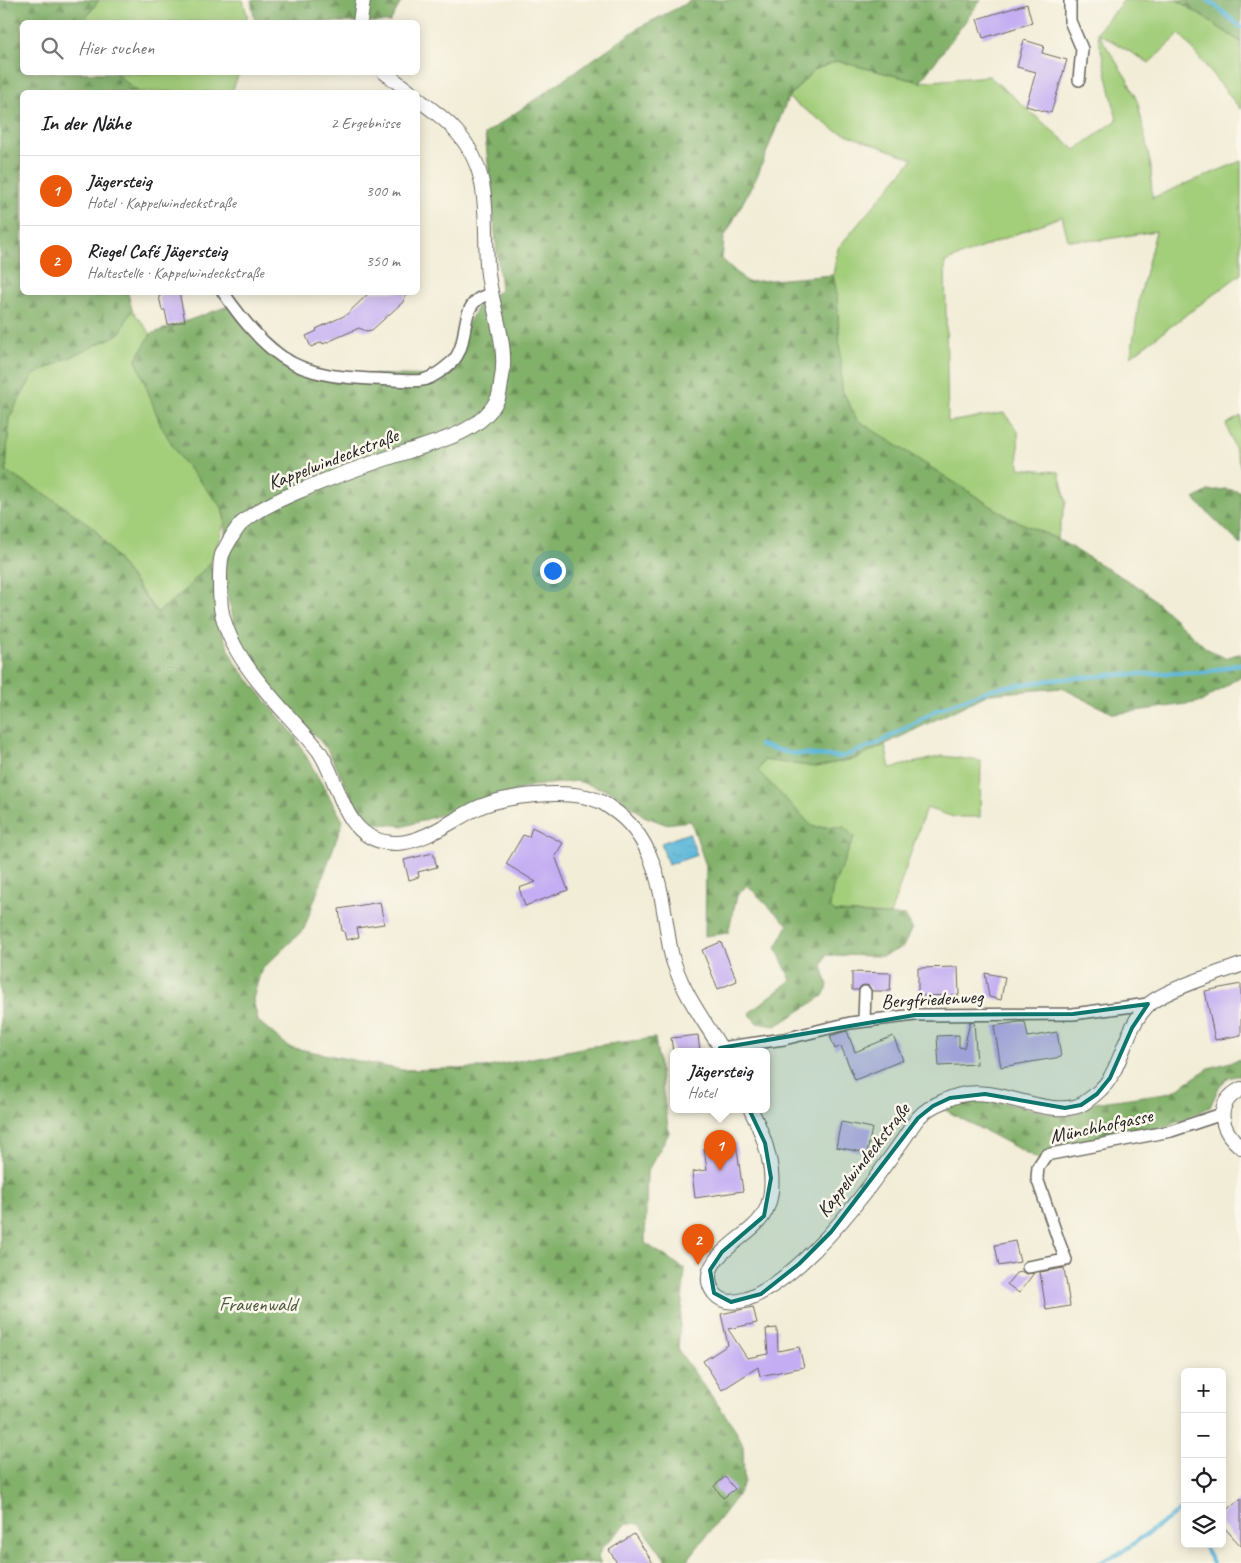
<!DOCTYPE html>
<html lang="de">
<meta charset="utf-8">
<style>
body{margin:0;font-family:Caveat,sans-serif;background:#f2f2f2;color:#202124}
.controls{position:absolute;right:15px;bottom:15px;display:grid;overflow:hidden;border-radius:8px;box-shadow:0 2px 12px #0003}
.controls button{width:45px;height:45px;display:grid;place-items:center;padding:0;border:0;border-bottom:1px solid #e0e0e0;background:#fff;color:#202124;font:25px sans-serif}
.you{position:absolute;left:552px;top:570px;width:18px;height:18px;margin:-12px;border:4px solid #fff;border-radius:50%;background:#1a73e8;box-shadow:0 0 0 8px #1a73e833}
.badge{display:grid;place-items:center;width:32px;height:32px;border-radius:50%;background:#ea580c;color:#fff;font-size:16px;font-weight:700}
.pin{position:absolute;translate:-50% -41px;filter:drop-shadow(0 1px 2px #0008)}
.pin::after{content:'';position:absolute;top:26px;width:18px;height:15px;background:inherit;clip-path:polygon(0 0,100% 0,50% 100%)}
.popup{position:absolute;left:670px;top:1048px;width:100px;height:65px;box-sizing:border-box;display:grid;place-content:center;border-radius:8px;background:#fff;filter:drop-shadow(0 1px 4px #0005);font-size:16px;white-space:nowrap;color:#757577}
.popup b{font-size:19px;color:#202124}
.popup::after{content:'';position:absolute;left:50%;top:100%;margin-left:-10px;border:10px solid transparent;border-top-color:#fff}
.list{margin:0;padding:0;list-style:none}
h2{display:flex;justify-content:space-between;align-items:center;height:65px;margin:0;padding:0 20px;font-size:21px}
h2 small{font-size:16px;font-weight:400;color:#757577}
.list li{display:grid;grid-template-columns:32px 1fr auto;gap:15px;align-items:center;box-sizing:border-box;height:70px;padding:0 20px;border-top:1px solid #e0e0e0}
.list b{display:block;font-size:19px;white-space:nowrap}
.list p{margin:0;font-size:16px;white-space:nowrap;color:#757577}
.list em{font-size:16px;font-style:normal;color:#757577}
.icon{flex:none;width:28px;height:28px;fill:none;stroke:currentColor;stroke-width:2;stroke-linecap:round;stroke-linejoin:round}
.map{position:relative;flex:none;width:1241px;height:1563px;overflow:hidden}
.search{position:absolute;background:#fff;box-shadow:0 2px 12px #0003;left:20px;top:20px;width:400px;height:55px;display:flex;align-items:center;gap:12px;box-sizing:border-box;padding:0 18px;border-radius:8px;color:#757577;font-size:19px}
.panel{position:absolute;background:#fff;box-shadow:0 2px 12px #0003;left:20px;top:90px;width:400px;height:205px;border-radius:8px}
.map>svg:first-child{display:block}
</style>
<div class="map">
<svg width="1241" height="1563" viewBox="0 0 1241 1563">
<defs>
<pattern id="forest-firs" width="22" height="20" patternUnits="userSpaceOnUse" patternTransform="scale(1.25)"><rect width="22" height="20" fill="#82b16a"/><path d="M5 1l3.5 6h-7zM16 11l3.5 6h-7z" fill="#6a8f56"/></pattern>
<pattern id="water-ripples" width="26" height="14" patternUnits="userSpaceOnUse" patternTransform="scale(1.25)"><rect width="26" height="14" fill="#5cb7d9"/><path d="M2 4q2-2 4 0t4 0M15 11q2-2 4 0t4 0" fill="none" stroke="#4b94af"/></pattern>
</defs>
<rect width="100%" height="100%" fill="#fbf7ec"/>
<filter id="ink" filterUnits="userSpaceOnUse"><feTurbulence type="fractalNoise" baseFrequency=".02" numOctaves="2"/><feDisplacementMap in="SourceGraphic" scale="10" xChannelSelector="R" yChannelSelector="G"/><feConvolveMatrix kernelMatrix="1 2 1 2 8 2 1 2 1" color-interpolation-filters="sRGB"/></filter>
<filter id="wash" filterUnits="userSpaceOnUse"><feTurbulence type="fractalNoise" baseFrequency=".0096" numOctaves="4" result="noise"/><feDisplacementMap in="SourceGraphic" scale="20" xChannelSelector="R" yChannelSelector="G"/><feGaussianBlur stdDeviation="1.12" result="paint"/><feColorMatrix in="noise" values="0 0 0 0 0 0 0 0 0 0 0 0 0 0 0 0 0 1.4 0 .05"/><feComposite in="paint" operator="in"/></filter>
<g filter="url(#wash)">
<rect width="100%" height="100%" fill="#f2edd7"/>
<g fill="#a3ce7a" stroke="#60754b">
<path d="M99 0H243L247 15V22H83Z"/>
<path d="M1124 0H1177L1241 42V110L1180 34 1149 63 1098 33 1127 79 1138 103 1151 167 1152 198 1241 161V274L1131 356 1140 295 1156 231 1101 240H1068L1062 216 945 262 948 422 1004 413 1018 431 1019 468 1059 472 1066 502 1057 539 1008 517 857 420 842 390 837 295 833 275 838 248 913 159 835 130 788 98 814 70 837 61 920 82 989 76 1075 150 1117 120 1097 32Z"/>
<path d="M115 73H239L232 92H138Z"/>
<path d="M132 310 151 334 136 360 181 459 222 507 225 522 211 562 182 593 158 613 94 528 50 497 6 472 9 418 33 375 119 334Z"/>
<path d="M1241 416V467L1226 424Z"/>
<path d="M885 745 890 768 943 756 981 761 980 817H954L926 808 890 915 835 912 829 907 833 887 854 837 844 827H813L758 771 764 760 816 767 857 758Z"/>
</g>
<g fill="url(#forest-firs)" stroke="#4f6643">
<path d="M0 0H99L83 22H22V72L115 73 138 92H22V292L128 293 132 310 119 334 33 375 9 418 6 472 50 497 94 528 157 613 182 593 211 562 220 628 235 663 294 735 343 821 304 929 261 970 253 999 258 1021 289 1047 402 1070 484 1068 586 1047 655 1038 669 1133 647 1172 645 1243 685 1269 678 1350 734 1427 743 1446 744 1482 736 1497 686 1562 668 1563 640 1524 628 1523 601 1548 598 1558 601 1563H0Z"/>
<path d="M251 0H402L390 22H255Z"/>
<path d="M693 0H981L920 82 837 61 814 70 788 98 758 174 724 238 722 259 747 282 833 275 837 295 842 390 857 420 1008 517 1057 539 1142 589 1206 648 1225 658 1241 653V676L1201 702 1114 714 1062 688 988 694 857 758 816 767 764 760 758 771 813 827H844L854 837 833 887 830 907 835 912 905 916 912 928 903 947 883 956 826 955 822 966 828 986 823 996 776 1026 757 1023 749 1013 791 980 776 948 788 925 747 885 737 896 728 933 705 936 706 866 691 821 665 824 644 816 613 792 577 781 532 786 405 826 365 822 327 749 256 670 237 632 226 591 225 522 222 507 181 459 161 426 136 360 151 334 228 306 235 315 311 373 442 376 479 303 501 290 485 134 640 27Z"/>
<path d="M1177 0H1241V42Z"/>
<path d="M1226 489 1241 492V545L1194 499 1208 491Z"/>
<path d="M1241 1059V1075L1228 1078 1219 1087 1210 1107 1169 1126 1040 1160 941 1108 966 1101 1001 1102 1056 1115H1075L1094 1103 1172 1092 1209 1068Z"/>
</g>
<path fill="url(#water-ripples)" stroke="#3c6a7a" d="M689 833 697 855 668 865 661 843Z"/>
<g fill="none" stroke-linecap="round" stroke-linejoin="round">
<g stroke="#5cb7d9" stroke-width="4.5">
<path d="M1208 0 1241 27"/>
<path d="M760 745 790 753 841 757 877 744 937 710 992 689 1051 680 1112 675 1206 672 1241 664"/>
<path d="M1203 1544 1213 1563"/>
<path d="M1099 1563 1120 1553 1181 1510 1185 1516"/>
</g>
</g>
<g id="blocks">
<g fill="#c4adf3">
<path d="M1027 4 1032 23 983 38 977 19Z"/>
<path d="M1024 40 1044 46 1042 53 1067 60 1051 113 1026 106 1036 72 1017 67Z"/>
<path d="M161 292H179L185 321 168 325 165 310H162L159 296 162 295Z"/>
<path d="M370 292H407L403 302 372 330 366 331 359 328 323 344 322 342 311 347 306 336 317 331 316 329 346 315Z"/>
<path d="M532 827 563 843 555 856 568 890 525 906 519 888 536 882 506 864 523 835 529 837Z"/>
<path d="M433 853 437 867 418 872 419 877 409 880 404 860Z"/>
<path d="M380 902 384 924 357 928 359 937 346 940 344 931H342L339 909Z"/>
<path d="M721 942 737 981 718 989 702 950Z"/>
<path d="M958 967 959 995 918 996V968Z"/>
<path d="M852 972 891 973 890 991H872L869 986 865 985 861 986 858 990H852Z"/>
<path d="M985 973 1005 977 1001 1000 989 997Z"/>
<path d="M1241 984V1035L1215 1040 1205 991Z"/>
<path d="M970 1022H974L977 1064 939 1066 937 1036 959 1035V1047L964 1048Z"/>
<path d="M1019 1022H1025L1028 1037 1057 1032 1061 1057 1001 1067 994 1026Z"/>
<path d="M847 1031 855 1052 893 1036 903 1060 855 1080 841 1046 835 1049 830 1036Z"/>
<path d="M698 1035 700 1052H673L671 1038Z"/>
<path d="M841 1122 872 1128 867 1153 836 1147Z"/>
<path d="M736 1143 743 1191 695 1198 692 1172 707 1170 704 1148Z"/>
<path d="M1015 1241 1020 1262 999 1266 995 1245Z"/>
<path d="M1064 1268 1070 1306 1046 1310 1040 1272Z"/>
<path d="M1023 1272 1026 1274 1034 1273 1019 1293 1007 1284 1016 1273Z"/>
<path d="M753 1307 757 1323 728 1329 747 1358 768 1354 766 1329 777 1328 778 1351 799 1347 804 1367 760 1376 758 1367 722 1390 703 1361 728 1345 721 1314Z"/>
<path d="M725 1477 735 1489 723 1498 714 1486Z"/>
<path d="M1241 1498V1546L1222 1525V1515Z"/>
<path d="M634 1534 653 1563H617L609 1550Z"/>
</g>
</g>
</g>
<g filter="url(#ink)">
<use href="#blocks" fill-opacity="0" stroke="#67655d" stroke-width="1"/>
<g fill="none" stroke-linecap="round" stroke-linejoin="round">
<g stroke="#67655d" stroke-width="14">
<g id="minor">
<path d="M1070 0V21L1082 49 1079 80"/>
<path d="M223 292C240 317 258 340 282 357 314 379 356 378 392 380 402 380 414 382 423 380 433 378 444 369 452 362 469 346 460 313 477 300 480 297 487 295 491 294"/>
<path d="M864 1021 865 992"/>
<path d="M720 1048 784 1039 850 1023 915 1015 1073 1014 1148 1004"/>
<path d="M1028 1267 1066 1260 1059 1242 1037 1178 1038 1167 1046 1155 1171 1131 1222 1114"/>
</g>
</g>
<g stroke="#67655d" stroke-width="16">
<g id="tertiary">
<path d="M360 22 363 0"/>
<path d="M384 72 410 92"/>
<path d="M418 99C429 108 443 117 453 128 492 168 484 213 487 264 489 304 510 343 501 383 501 385 499 396 498 398 483 431 440 441 409 451 372 463 337 475 302 490 282 498 258 509 242 523 236 528 225 548 222 555 220 562 220 571 220 578 220 588 220 599 221 608 228 650 262 687 289 717 299 728 310 739 319 751 342 785 343 844 397 843 423 842 450 822 473 810 501 795 569 788 599 801 604 803 608 806 612 809 653 836 660 884 667 929 669 941 670 954 675 966 686 998 706 1023 723 1052"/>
<path d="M1241 1089C1213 1104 1220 1130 1241 1147"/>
<path d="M751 1110C765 1137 778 1175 768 1205 765 1214 760 1221 753 1227 737 1242 694 1265 714 1293 723 1304 735 1303 747 1299 790 1283 841 1224 868 1188 881 1171 893 1154 905 1137 909 1131 913 1124 918 1118 925 1110 934 1105 944 1101 957 1094 973 1092 988 1094 1015 1097 1060 1118 1084 1103 1094 1096 1104 1088 1110 1078 1124 1055 1127 1027 1147 1006 1161 991 1219 973 1241 965"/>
</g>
</g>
<use href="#minor" stroke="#fff" stroke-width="11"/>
<use href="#tertiary" stroke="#fff" stroke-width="14"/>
</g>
</g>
<path fill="#0f766e" fill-opacity="0.2" stroke="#0f766e" stroke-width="4" stroke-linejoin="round" d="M1148 1004 1132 1028 1110 1078 1097 1094 1081 1105 1065 1108 985 1094 950 1098 933 1106 918 1118 831 1232 799 1264 761 1294 731 1302 714 1293 710 1270 722 1252 764 1216 771 1178 765 1143 720 1048 915 1015 1073 1014Z"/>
<g text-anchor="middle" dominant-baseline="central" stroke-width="5" stroke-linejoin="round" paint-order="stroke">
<g font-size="20" fill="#1c1c1c" stroke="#fbf7ec">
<text transform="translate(333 459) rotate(-21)">Kappelwindeckstraße</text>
<text transform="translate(932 999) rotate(-3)">Bergfriedenweg</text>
<text transform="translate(1101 1126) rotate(-12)">Münchhofgasse</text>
<text transform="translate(863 1160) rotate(-52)">Kappelwindeckstraße</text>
</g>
<g font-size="20" fill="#4b5a3d" stroke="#fbf7ec">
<text x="258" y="1304">Frauenwald</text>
</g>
</g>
</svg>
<div class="controls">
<button>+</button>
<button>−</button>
<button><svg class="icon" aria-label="locate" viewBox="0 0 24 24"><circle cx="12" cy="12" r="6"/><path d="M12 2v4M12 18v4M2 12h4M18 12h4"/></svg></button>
<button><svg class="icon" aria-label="layers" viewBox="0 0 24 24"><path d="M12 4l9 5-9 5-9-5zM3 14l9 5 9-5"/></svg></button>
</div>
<div class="you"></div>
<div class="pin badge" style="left:720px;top:1171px">1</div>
<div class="popup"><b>Jägersteig</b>Hotel</div>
<div class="pin badge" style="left:698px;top:1265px">2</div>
<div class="search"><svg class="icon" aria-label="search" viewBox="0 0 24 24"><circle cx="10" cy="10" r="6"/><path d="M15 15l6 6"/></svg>Hier suchen</div>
<section class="panel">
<h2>In der Nähe<small>2 Ergebnisse</small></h2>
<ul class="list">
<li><span class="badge">1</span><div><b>Jägersteig</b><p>Hotel · Kappelwindeckstraße</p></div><em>300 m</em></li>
<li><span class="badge">2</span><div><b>Riegel Café Jägersteig</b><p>Haltestelle · Kappelwindeckstraße</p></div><em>350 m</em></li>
</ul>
</section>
</div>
